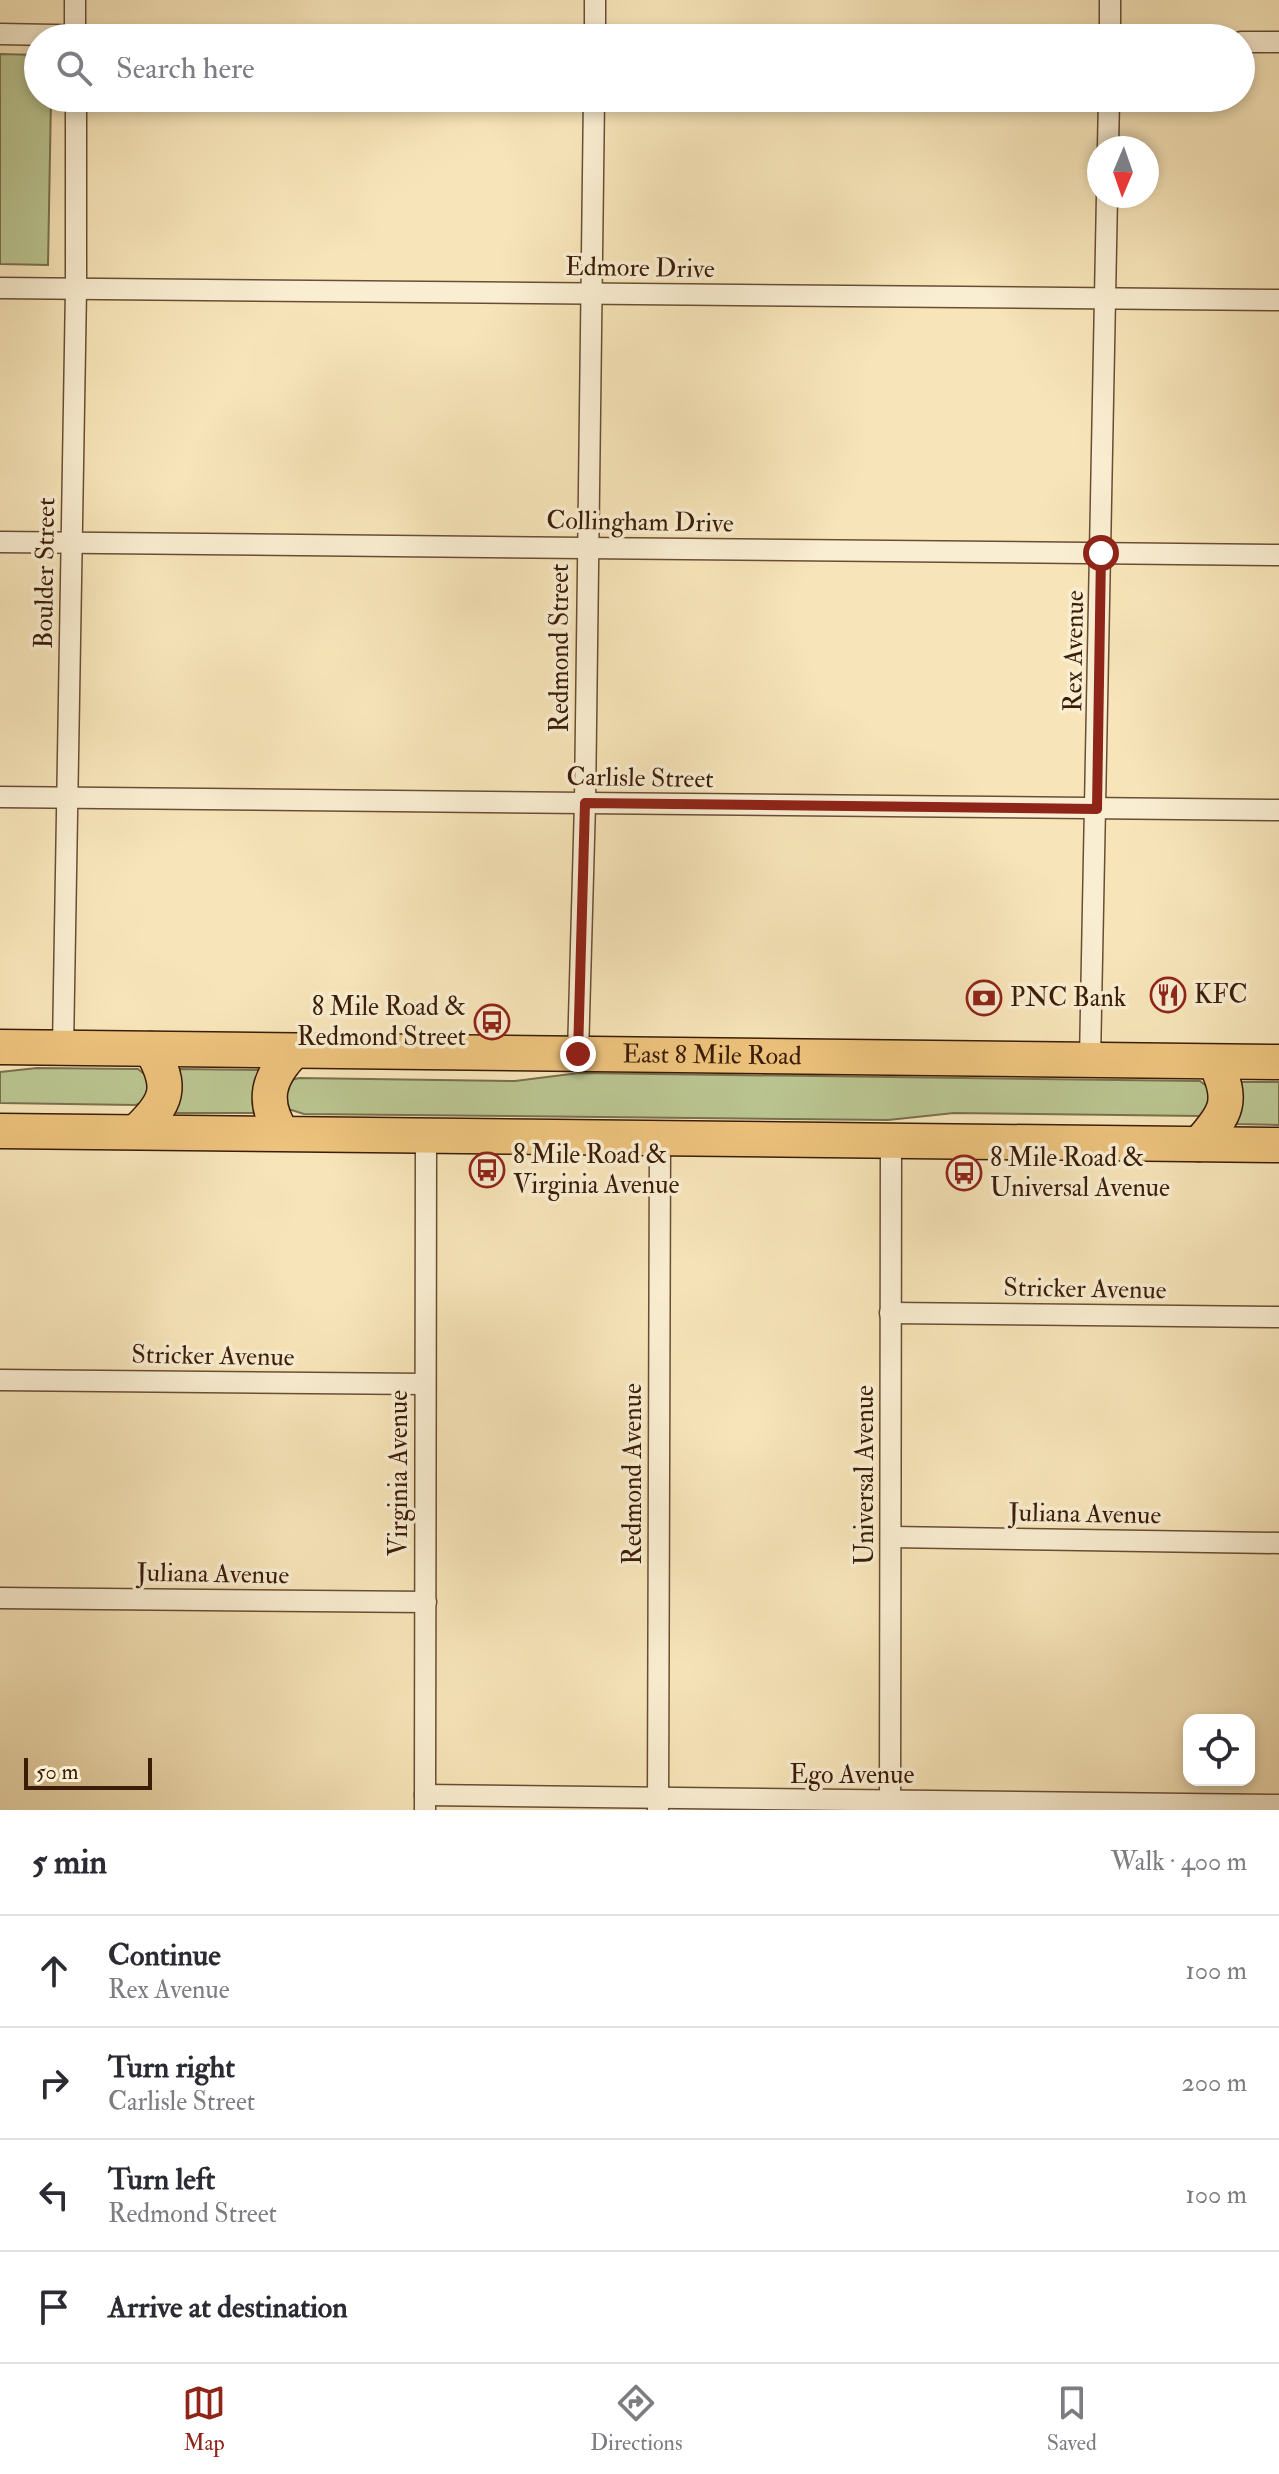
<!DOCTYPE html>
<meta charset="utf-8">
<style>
body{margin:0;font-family:"IM FELL Double Pica",serif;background:#f7f7f7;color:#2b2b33}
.controls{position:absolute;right:24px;bottom:24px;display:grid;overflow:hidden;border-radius:16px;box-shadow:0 4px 12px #0003}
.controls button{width:72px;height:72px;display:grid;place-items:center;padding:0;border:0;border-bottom:2px solid #e1e1e2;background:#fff;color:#2b2b33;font:40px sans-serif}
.compass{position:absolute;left:1087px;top:136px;width:72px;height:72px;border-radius:50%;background:#fff;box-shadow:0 4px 12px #0003;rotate:182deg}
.scale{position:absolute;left:24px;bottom:20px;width:128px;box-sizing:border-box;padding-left:8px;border:4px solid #3a1c08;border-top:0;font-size:22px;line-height:28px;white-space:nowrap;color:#3a1c08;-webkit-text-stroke:6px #faeed2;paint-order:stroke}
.stop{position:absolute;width:24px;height:24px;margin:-18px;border:6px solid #8f2418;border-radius:50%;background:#fff}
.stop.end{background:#8f2418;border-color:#fff;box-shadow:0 2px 8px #0008}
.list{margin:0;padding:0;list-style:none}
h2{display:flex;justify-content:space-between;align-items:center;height:104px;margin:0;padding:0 32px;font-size:34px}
h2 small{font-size:26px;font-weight:400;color:#7c7c81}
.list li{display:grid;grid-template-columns:52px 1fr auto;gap:24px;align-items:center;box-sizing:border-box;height:112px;padding:0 32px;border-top:2px solid #e1e1e2}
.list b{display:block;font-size:30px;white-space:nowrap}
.list p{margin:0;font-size:26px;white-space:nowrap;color:#7c7c81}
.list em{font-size:26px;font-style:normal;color:#7c7c81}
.icon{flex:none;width:44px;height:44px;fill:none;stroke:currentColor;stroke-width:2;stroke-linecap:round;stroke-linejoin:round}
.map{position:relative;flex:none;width:1279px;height:1810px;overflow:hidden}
.search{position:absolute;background:#fff;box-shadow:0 4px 12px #0003;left:24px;right:24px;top:24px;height:88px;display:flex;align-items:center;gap:20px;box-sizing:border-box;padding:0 28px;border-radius:44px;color:#7c7c81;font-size:30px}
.sheet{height:552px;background:#fff}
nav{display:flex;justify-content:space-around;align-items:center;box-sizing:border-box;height:112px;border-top:2px solid #e1e1e2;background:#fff;font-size:22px;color:#7c7c81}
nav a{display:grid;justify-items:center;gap:4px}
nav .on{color:#8f2418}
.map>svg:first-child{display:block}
</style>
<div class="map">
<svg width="1279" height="1810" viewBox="0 0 1279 1810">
<rect width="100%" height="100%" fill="#f7e5b9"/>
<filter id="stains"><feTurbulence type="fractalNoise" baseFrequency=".0025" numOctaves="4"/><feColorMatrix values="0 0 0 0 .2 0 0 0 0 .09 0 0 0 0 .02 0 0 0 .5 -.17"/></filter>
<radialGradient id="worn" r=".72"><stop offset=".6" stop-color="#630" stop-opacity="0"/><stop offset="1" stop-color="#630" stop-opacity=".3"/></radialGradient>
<g fill="#bac591" stroke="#7a704c" stroke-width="2">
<path d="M0 54 38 55V98H51L48 265 0 264Z"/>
<path d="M37 1068 138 1069 153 1081 142 1103 135 1105 0 1103V1072Z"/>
<path d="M180 1069 259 1070 257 1113H176Z"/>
<path d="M579 1073 1200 1081 1214 1092 1206 1114 1200 1116 954 1113 888 1120 304 1114 285 1108 283 1090 291 1080 299 1078 515 1081Z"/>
<path d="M1239 1082H1279V1125L1236 1124Z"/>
</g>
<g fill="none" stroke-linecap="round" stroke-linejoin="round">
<g stroke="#694e34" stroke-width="23">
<g id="minor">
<path d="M0 34 216 38"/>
<path d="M75 38V0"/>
<path d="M595 38V0"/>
<path d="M1110 38V0"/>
<path d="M1241 42H1279"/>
<path d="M1108 148 1109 98"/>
<path d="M0 288 1279 300"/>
<path d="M0 542 1279 555"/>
<path d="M0 797 1279 810"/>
<path d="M63 1048 76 289V98"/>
<path d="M578 1054 585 803 594 98"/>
<path d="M1090 1060 1107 196"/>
<path d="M890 1313 1279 1317"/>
<path d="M0 1380 425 1384"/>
<path d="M891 1537 1279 1543"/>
<path d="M0 1598 426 1602"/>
<path d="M425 1795 1279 1805"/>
<path d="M425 1810 426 1135"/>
<path d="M658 1810 660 1138"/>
<path d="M890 1810 891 1140"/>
</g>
</g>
<g stroke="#3a1c08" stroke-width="37">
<g id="trunk">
<path id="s1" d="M0 1047 1279 1062"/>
<path d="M0 1131 1279 1145"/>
<path d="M136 1132C167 1103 174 1088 151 1049"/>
<path d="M282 1133C261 1101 268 1077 294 1051"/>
<path d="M1199 1144C1227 1113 1234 1101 1215 1062"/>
</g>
</g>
<use href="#minor" stroke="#faeed2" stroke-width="20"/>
<use href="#trunk" stroke="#ecc27c" stroke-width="34"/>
</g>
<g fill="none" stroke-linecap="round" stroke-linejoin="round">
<path stroke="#8f2418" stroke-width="10" d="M578 1054 585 803 1097 809 1101 553"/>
</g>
<defs>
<g id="restaurant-ring" transform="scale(1.8)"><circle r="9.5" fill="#faeed2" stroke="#8f2418" stroke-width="1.5"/><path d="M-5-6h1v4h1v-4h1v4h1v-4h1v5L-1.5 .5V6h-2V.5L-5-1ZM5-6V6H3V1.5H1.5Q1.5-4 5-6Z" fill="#8f2418"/></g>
<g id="bank-ring" transform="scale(1.8)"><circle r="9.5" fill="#faeed2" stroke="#8f2418" stroke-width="1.5"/><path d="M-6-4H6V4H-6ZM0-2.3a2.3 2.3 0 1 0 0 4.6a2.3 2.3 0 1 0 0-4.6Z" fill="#8f2418"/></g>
<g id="bus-ring" transform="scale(1.8)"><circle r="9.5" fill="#faeed2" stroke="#8f2418" stroke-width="1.5"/><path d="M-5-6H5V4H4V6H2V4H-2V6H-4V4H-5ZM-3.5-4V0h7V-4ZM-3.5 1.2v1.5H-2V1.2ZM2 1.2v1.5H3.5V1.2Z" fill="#8f2418"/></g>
</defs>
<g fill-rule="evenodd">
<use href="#restaurant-ring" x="1168" y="995"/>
<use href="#bank-ring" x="984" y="998"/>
<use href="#bus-ring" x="492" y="1022"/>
<use href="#bus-ring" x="487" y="1170"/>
<use href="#bus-ring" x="964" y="1173"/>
</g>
<g text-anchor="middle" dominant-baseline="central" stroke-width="7" stroke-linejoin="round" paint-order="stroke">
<g font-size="26" fill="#3a1c08" stroke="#faeed2">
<text transform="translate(640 268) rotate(1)">Edmore Drive</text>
<text transform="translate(640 522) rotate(1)">Collingham Drive</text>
<text transform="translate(45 573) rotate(-89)">Boulder Street</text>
<text transform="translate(560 648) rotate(-90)">Redmond Street</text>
<text transform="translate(1074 651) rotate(-89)">Rex Avenue</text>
<text transform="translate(640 778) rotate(1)">Carlisle Street</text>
<text stroke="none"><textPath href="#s1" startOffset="712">East 8 Mile Road</textPath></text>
<text transform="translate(1085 1289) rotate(1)">Stricker Avenue</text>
<text transform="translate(213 1356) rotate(1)">Stricker Avenue</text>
<text transform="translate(399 1473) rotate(-90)">Virginia Avenue</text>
<text transform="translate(633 1474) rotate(-90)">Redmond Avenue</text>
<text transform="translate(865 1475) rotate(-90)">Universal Avenue</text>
<text transform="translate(1085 1514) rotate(1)">Juliana Avenue</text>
<text transform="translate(213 1574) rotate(1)">Juliana Avenue</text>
<text x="852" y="1775">Ego Avenue</text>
</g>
<g font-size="26" fill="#3a1c08" stroke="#faeed2" text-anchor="start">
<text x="1194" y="995">KFC</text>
<text x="1010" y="998">PNC Bank</text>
<text x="466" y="1007" text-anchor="end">8 Mile Road &amp;<tspan x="466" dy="30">Redmond Street</tspan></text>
<text x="513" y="1155">8 Mile Road &amp;<tspan x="513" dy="30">Virginia Avenue</tspan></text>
<text x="990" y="1158">8 Mile Road &amp;<tspan x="990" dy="30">Universal Avenue</tspan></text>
</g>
</g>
<rect width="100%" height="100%" filter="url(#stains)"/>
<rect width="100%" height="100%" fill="url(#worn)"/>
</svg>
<div class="controls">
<button><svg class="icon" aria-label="locate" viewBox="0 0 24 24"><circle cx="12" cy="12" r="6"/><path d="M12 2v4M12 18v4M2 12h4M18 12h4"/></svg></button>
</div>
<svg class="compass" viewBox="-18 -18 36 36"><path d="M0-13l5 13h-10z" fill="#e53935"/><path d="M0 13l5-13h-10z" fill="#7c7c81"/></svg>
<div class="scale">50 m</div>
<div class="stop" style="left:1101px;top:553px"></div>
<div class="stop end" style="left:578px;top:1054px"></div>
<div class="search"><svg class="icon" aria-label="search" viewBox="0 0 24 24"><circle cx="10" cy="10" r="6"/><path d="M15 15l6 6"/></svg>Search here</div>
</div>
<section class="sheet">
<h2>5 min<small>Walk · 400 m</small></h2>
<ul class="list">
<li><svg class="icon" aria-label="ahead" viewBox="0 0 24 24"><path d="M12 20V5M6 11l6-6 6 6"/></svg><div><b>Continue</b><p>Rex Avenue</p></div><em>100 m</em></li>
<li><svg class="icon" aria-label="right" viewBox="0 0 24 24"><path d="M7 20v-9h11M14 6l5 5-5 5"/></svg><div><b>Turn right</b><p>Carlisle Street</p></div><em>200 m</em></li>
<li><svg class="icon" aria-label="left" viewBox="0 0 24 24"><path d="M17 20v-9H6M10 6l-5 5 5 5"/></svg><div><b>Turn left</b><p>Redmond Street</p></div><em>100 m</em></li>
<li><svg class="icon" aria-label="arrive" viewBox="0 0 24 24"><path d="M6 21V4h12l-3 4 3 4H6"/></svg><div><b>Arrive at destination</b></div></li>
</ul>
</section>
<nav>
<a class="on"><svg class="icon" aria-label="map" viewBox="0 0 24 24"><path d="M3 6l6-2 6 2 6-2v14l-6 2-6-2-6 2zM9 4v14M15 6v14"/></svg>Map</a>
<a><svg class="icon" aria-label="directions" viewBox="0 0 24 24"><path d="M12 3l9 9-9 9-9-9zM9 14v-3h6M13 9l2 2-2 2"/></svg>Directions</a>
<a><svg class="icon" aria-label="saved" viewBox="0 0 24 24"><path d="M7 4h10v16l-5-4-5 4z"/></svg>Saved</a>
</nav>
